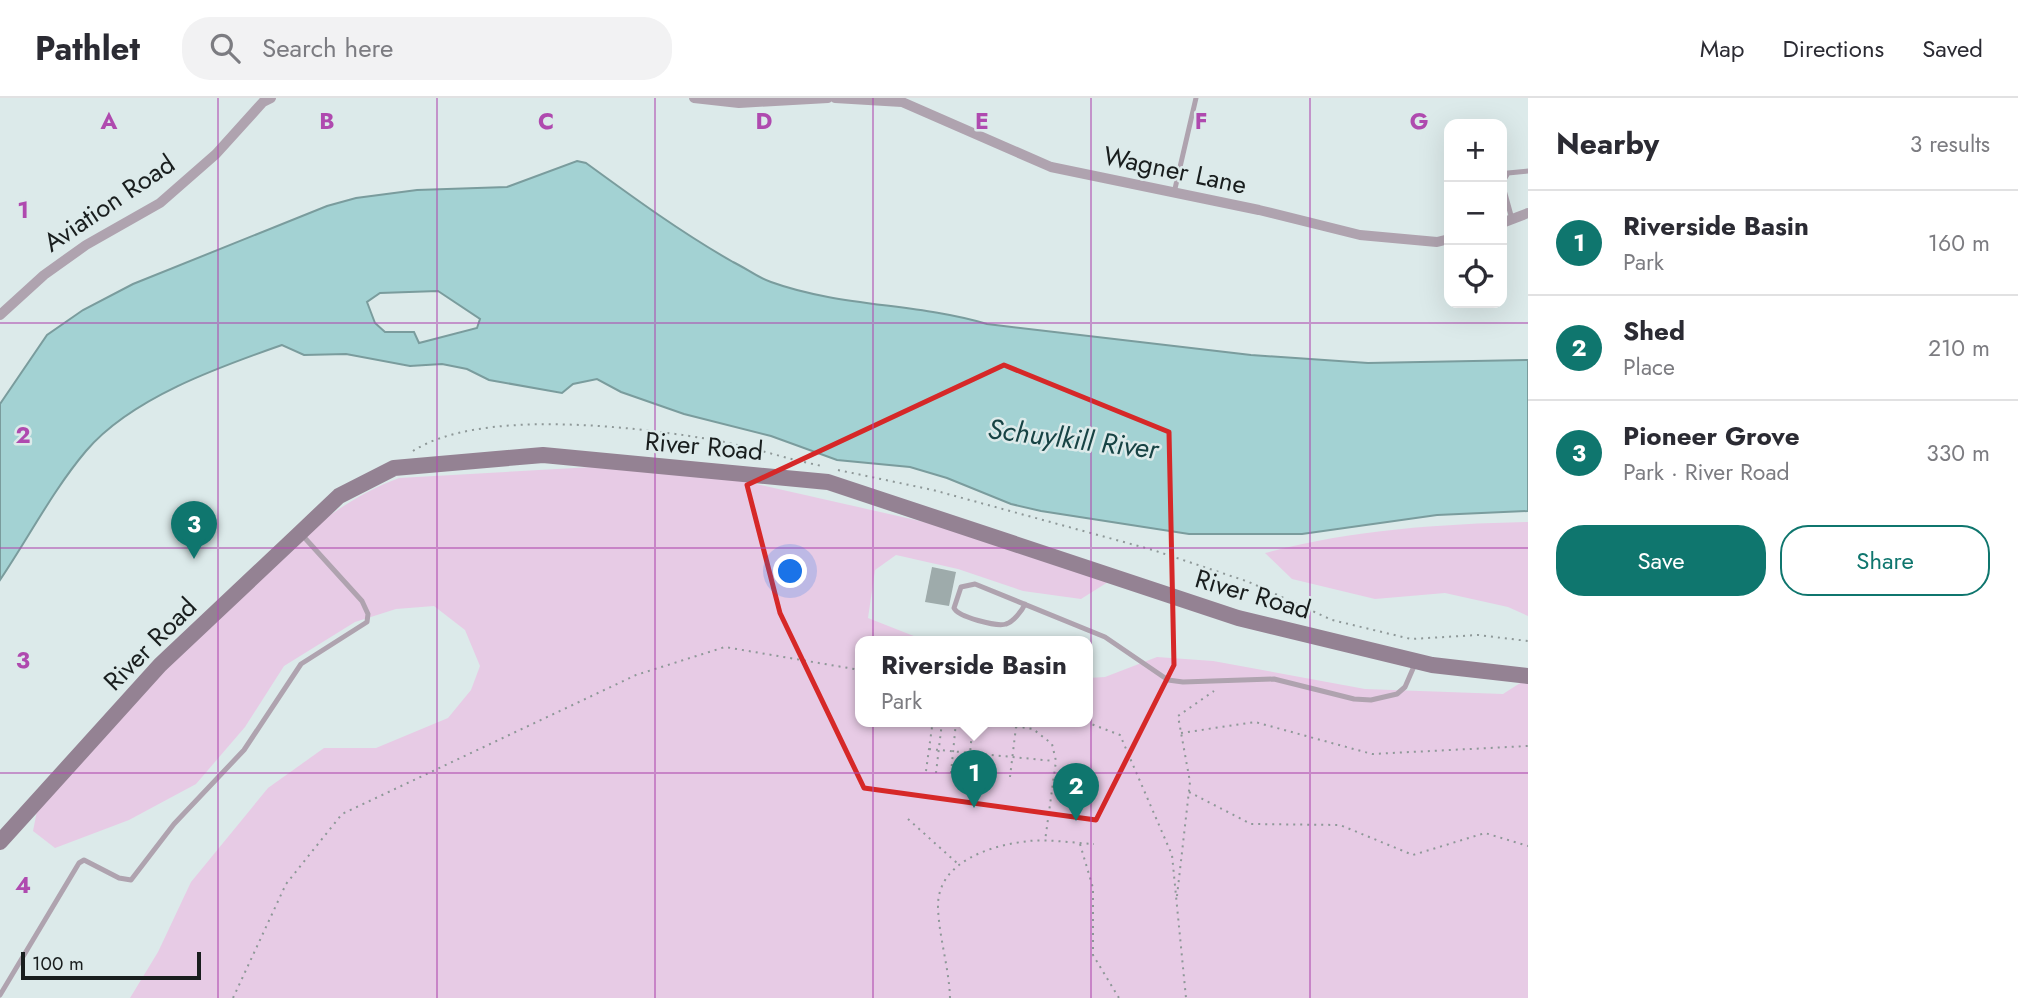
<!DOCTYPE html>
<meta charset="utf-8">
<style>
body{margin:0;font-family:Jost,sans-serif;background:#f2f2f3;color:#2b2b33}
.controls{position:absolute;right:21px;top:21px;display:grid;overflow:hidden;border-radius:14px;box-shadow:0 7px 28px #0002}
.controls button{width:63px;height:63px;display:grid;place-items:center;padding:0;border:0;border-bottom:2px solid #e1e1e2;background:#fff;color:#2b2b33;font:35px sans-serif}
.scale{position:absolute;left:21px;bottom:18px;width:180px;box-sizing:border-box;padding-left:7px;border:4px solid #191e1e;border-top:0;font-size:19px;line-height:24px;white-space:nowrap;color:#191e1e;-webkit-text-stroke:5px #dceaea;paint-order:stroke}
.you{position:absolute;left:791px;top:474px;width:24px;height:24px;margin:-18px;border:5px solid #fff;border-radius:50%;background:#1a73e8;box-shadow:0 0 0 10px #1a73e833}
.badge{display:grid;place-items:center;width:46px;height:46px;border-radius:50%;background:#0f766e;color:#fff;font-size:23px;font-weight:700}
.pin{position:absolute;translate:-50% -58px;filter:drop-shadow(0 2px 4px #0008)}
.pin::after{content:'';position:absolute;top:37px;width:24px;height:21px;background:inherit;clip-path:polygon(0 0,100% 0,50% 100%)}
.popup{position:absolute;left:855px;top:538px;width:238px;height:91px;box-sizing:border-box;display:grid;place-content:center;border-radius:14px;background:#fff;filter:drop-shadow(0 2px 5px #0005);font-size:23px;white-space:nowrap;color:#7c7c81}
.popup b{font-size:26px;color:#2b2b33}
.popup::after{content:'';position:absolute;left:50%;top:100%;margin-left:-14px;border:14px solid transparent;border-top-color:#fff}
.list{margin:0;padding:0;list-style:none}
h2{display:flex;justify-content:space-between;align-items:center;height:91px;margin:0;padding:0 28px;font-size:30px}
h2 small{font-size:23px;font-weight:400;color:#7c7c81}
.list li{display:grid;grid-template-columns:46px 1fr auto;gap:21px;align-items:center;box-sizing:border-box;height:105px;padding:0 28px;border-top:2px solid #e1e1e2}
.list b{display:block;font-size:26px;white-space:nowrap}
.list p{margin:0;font-size:23px;white-space:nowrap;color:#7c7c81}
.list em{font-size:23px;font-style:normal;color:#7c7c81}
.actions{display:flex;gap:14px;padding:21px 28px}
.actions a{flex:1;padding:16px 0;border:2px solid #0f766e;border-radius:28px;text-align:center;font-size:24px;color:#0f766e}
.actions .main{background:#0f766e;color:#fff}
.icon{flex:none;width:38px;height:38px;fill:none;stroke:currentColor;stroke-width:2;stroke-linecap:round;stroke-linejoin:round}
.map{position:relative;flex:none;width:1528px;height:900px;overflow:hidden}
header{display:flex;align-items:center;gap:42px;box-sizing:border-box;height:98px;padding:0 35px;background:#fff;border-bottom:2px solid #e1e1e2}
header strong{font-size:33px}
nav{display:flex;gap:38px;margin-inline-start:auto;font-size:24px}
.search{width:490px;height:63px;background:#f2f2f3;display:flex;align-items:center;gap:18px;box-sizing:border-box;padding:0 24px;border-radius:28px;color:#7c7c81;font-size:26px}
main{display:flex}
aside{flex:1;background:#fff}
.map>svg:first-child{display:block}
</style>
<header>
<strong>Pathlet</strong>
<div class="search"><svg class="icon" aria-label="search" viewBox="0 0 24 24"><circle cx="10" cy="10" r="6"/><path d="M15 15l6 6"/></svg>Search here</div>
<nav><a>Map</a><a>Directions</a><a>Saved</a></nav>
</header>
<main>
<div class="map">
<svg width="1528" height="900" viewBox="0 0 1528 900">
<rect width="100%" height="100%" fill="#dceaea"/>
<g fill="#e7cbe5">
<path d="M628 367 730 380 942 428 1108 484 1081 501 1023 493 958 471 896 457 875 472 868 520 929 544H860V624H1088V580L1105 579 1157 559 1213 563 1365 591 1503 596 1528 580V900H130L158 854 191 784 268 690 324 650H376L448 620 471 592 480 568 465 532 434 508 396 511 355 524 284 568 245 629 196 686 129 722 55 750 33 733 38 708C99 643 159 577 222 514 274 462 329 406 399 380Z"/>
<path d="M1528 424V518L1508 509 1445 495 1375 501 1292 481 1265 455C1351 432 1439 426 1528 424Z"/>
</g>
<path fill="#a3d2d3" stroke="#7a9c9d" stroke-width="2" fill-rule="evenodd" d="M577 63 586 65C634 100 682 135 733 164 746 170 758 180 771 184 840 209 917 205 987 226L1251 257 1368 265 1528 262V413L1437 417 1302 436H1189L1041 413 1011 406 947 380 910 369 837 362 771 338 684 316 621 294 597 281 573 286 562 295 489 282 467 271 442 266 410 268 346 256 304 257 282 247C219 269 131 300 86 353 53 392 29 439 0 482V306L47 237 83 212 133 186 327 108 356 100 417 92 507 89ZM438 193 480 221 477 230 419 245 414 234H385L375 225 367 204 380 195Z"/>
<path fill="#9eabab" d="M932 469 956 474 949 508 925 504Z"/>
<g fill="none" stroke-linecap="round" stroke-linejoin="round">
<g stroke="#8e9898" stroke-width="2" stroke-dasharray="2 5" stroke-linecap="butt">
<path d="M413 353C478 311 628 328 702 340 743 346 782 360 822 368"/>
<path d="M838 372 933 392 1153 452 1249 484 1332 522 1411 541 1478 537 1528 543"/>
<path d="M988 624 1033 631 1052 646 1056 663 1045 743"/>
<path d="M1086 624 1120 637 1172 757 1186 900"/>
<path d="M1181 635 1255 624 1372 656 1528 648"/>
<path d="M929 651 1054 663"/>
<path d="M926 673 932 629"/>
<path d="M936 675 942 624"/>
<path d="M951 675 956 624"/>
<path d="M1010 679 1016 629"/>
<path d="M967 687 973 624"/>
<path d="M1053 689 1092 696"/>
<path d="M1189 694 1251 726 1340 727 1413 757 1485 735 1528 748"/>
<path d="M908 721 957 765"/>
<path d="M1080 746 1093 790V857L1119 900"/>
<path d="M1177 798 1190 684 1178 618 1214 593"/>
<path d="M233 900 286 786 342 716 636 577 725 549 860 572"/>
<path d="M950 900C949 869 939 840 938 809 937 763 992 747 1029 743 1050 741 1073 745 1094 746"/>
</g>
<g stroke="#afa3af" stroke-width="5">
<path d="M1174 95 1196 0"/>
<path d="M1512 121 1502 85 1508 75 1528 73"/>
<path d="M1025 506C1022 513 1013 524 1006 526 997 529 958 519 954 510L961 489 975 486 1105 539 1168 582 1183 584 1274 581 1354 601 1371 602 1397 596 1405 589 1415 566"/>
<path d="M0 897 79 765 84 762 119 780 131 782 174 726 244 652 301 566 367 524 368 516 362 503 303 438"/>
</g>
<g stroke="#afa3af" stroke-width="10">
<path d="M694 0 739 5 828 0"/>
<path d="M835 0 902 4 1051 69 1259 112 1360 137 1437 144 1449 141"/>
<path d="M1502 125 1528 115"/>
<path d="M0 217 44 177 86 147 160 105 216 56 263 4 271 0"/>
</g>
<path stroke="#948293" stroke-width="16" d="M0 744 160 567 300 435 339 398 394 370 543 357 828 384 1238 520 1432 567 1528 578"/>
</g>
<path fill="none" stroke="#d62828" stroke-width="5" stroke-linejoin="round" d="M1004 267 1169 334 1174 567 1096 722 864 690 780 515 747 387Z"/>
<path fill="none" stroke="#af4aaf" stroke-width="2" stroke-opacity="0.55" d="M218 0V900M437 0V900M655 0V900M873 0V900M1091 0V900M1310 0V900M0 225H1528M0 450H1528M0 675H1528"/>
<g text-anchor="middle" dominant-baseline="central" stroke-width="5" stroke-linejoin="round" paint-order="stroke">
<g font-size="26" fill="#191e1e" stroke="#dceaea">
<text transform="translate(1175 72) rotate(12)">Wagner Lane</text>
<text transform="translate(109 105) rotate(-34)">Aviation Road</text>
<text transform="translate(704 348) rotate(5)">River Road</text>
<text transform="translate(1253 496) rotate(16)">River Road</text>
<text transform="translate(150 546) rotate(-45)">River Road</text>
</g>
<g font-size="28" font-style="italic" fill="#174344" stroke="#dceaea">
<text transform="translate(1073 341) rotate(7)">Schuylkill River</text>
</g>
</g>
<g font-size="23" text-anchor="middle" font-weight="bold" fill="#af4aaf" stroke="#dceaea" stroke-width="5" stroke-linejoin="round" paint-order="stroke">
<text x="109" y="31">A</text>
<text x="327" y="31">B</text>
<text x="546" y="31">C</text>
<text x="764" y="31">D</text>
<text x="982" y="31">E</text>
<text x="1201" y="31">F</text>
<text x="1419" y="31">G</text>
<text x="23" y="120">1</text>
<text x="23" y="345">2</text>
<text x="23" y="570">3</text>
<text x="23" y="795">4</text>
</g>
</svg>
<div class="controls">
<button>+</button>
<button>−</button>
<button><svg class="icon" aria-label="locate" viewBox="0 0 24 24"><circle cx="12" cy="12" r="6"/><path d="M12 2v4M12 18v4M2 12h4M18 12h4"/></svg></button>
</div>
<div class="scale">100 m</div>
<div class="you"></div>
<div class="pin badge" style="left:974px;top:710px">1</div>
<div class="popup"><b>Riverside Basin</b>Park</div>
<div class="pin badge" style="left:1076px;top:723px">2</div>
<div class="pin badge" style="left:194px;top:461px">3</div>
</div>
<aside>
<h2>Nearby<small>3 results</small></h2>
<ul class="list">
<li><span class="badge">1</span><div><b>Riverside Basin</b><p>Park</p></div><em>160 m</em></li>
<li><span class="badge">2</span><div><b>Shed</b><p>Place</p></div><em>210 m</em></li>
<li><span class="badge">3</span><div><b>Pioneer Grove</b><p>Park · River Road</p></div><em>330 m</em></li>
</ul>
<div class="actions"><a class="main">Save</a><a>Share</a></div>
</aside>
</main>
